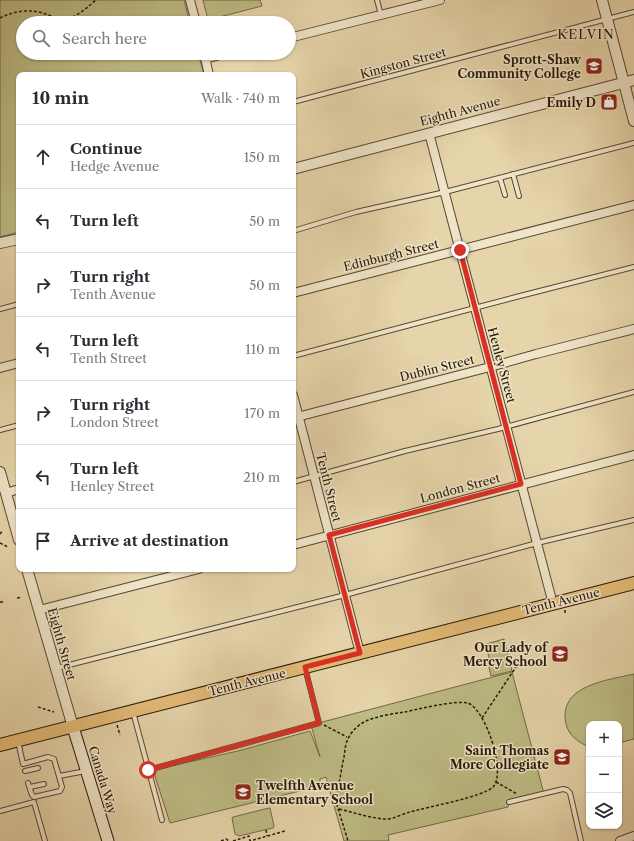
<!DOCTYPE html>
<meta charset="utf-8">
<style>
body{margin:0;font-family:"Libre Caslon Text",serif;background:#f7f7f7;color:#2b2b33}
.controls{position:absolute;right:12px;bottom:12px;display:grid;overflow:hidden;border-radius:8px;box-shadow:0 1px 3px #0004}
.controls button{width:36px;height:36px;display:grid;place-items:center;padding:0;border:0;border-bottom:1px solid #e1e1e2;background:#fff;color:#2b2b33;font:20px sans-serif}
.stop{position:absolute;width:12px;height:12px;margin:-9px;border:3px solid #d93025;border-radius:50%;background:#fff}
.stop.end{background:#d93025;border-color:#fff;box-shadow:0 1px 4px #0008}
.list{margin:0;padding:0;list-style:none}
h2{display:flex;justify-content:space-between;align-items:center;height:52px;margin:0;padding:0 16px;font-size:17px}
h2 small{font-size:13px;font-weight:400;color:#7c7c81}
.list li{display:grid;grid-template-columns:26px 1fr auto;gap:12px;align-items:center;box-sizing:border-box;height:64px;padding:0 16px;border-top:1px solid #e1e1e2}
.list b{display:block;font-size:15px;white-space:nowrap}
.list p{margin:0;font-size:13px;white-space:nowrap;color:#7c7c81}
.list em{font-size:13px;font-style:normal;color:#7c7c81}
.icon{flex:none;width:22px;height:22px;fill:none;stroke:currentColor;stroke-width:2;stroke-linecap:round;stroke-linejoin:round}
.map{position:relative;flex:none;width:634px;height:841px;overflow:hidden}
.search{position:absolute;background:#fff;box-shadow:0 1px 3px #0004;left:16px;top:16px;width:280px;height:44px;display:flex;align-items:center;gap:10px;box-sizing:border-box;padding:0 14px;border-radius:22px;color:#7c7c81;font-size:15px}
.panel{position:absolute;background:#fff;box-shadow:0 1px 3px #0004;left:16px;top:72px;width:280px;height:500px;border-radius:8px}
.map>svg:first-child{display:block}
</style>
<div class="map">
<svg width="634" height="841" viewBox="0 0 634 841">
<rect width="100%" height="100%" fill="#e6d4aa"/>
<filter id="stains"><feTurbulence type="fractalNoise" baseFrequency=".005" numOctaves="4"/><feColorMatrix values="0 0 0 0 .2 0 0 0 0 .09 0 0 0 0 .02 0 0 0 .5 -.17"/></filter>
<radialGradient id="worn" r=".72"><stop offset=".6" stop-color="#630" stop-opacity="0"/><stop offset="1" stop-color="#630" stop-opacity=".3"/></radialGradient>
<g fill="#bdbb84" stroke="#726a46">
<path d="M0 0H184L190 23H23V53H198L204 75H19V232L0 237Z"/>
<path d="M203 0H260L262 6 208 20Z"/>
<path d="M504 639 512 671 491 676 487 659 489 658 486 644Z"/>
<path d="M512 672 544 794 509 802 508 807 388 835 389 841H344L326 777 320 779V786L170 823 153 770 238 751 310 731 320 757 311 725Z"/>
<path d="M634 674V739L619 743V724H589V747C578 742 569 736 566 724 557 685 609 680 634 674Z"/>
<path d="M269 808H270L274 826 273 828 239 836 235 834 232 818 233 817Z"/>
</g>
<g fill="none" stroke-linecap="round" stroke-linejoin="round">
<g stroke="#574830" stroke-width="6">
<g id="service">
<path d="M377 0 381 15"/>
<path d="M293 102 634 12"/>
<path d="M513 174 519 196"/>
<path d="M500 178 505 195"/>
<path d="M293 231 356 212 445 192 634 143"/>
<path d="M0 309 19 304"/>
<path d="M293 356 520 296 634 267"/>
<path d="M0 430 19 425"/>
<path d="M293 482 405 451 498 429 634 392"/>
<path d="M57 668 345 595 537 543 634 520"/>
<path d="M133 712 162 820"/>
<path d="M18 741 23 764 48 757 54 759 62 787 60 791 34 797 32 795 28 783"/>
<path d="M148 770 319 723 305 668"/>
<path d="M25 771 38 768"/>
<path d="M59 776 86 771"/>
<path d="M30 787 44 784"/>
<path d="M509 802 563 789 567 790 570 793 581 841"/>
<path d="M0 811 34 802 45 841"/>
</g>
</g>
<g stroke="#574830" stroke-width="10">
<g id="minor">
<path d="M190 0 196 23"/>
<path d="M289 38 440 0"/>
<path d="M204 53 209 75"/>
<path d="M205 59 227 53"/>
<path d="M429 133 553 604"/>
<path d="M293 293 634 205"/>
<path d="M0 368 19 363"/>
<path d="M293 395 360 653"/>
<path d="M293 418 490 367 536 354 634 329"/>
<path d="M6 493 19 489"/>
<path d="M293 545 634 455"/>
<path d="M39 610 199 569"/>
<path d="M620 841 634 836"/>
</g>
</g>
<g stroke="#574830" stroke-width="12">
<g id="tertiary">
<path d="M602 0 634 121"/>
<path d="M293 169 634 80"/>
<path d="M0 243 19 239"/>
<path d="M0 472 19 540"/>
<path d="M27 569 73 727"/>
</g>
</g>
<g stroke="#271a08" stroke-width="13">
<path id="secondary" d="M73 727 108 841"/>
</g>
<g stroke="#271a08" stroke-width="14">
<path id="primary" d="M0 745 634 583"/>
</g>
<g stroke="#271a08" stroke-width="1.5" stroke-dasharray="3 2" stroke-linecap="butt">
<path d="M0 18C13 11 29 9 43 13 52 16 60 21 70 18 80 14 88 7 96 0"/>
<path d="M0 534 3 530"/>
<path d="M0 543 8 547"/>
<path d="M17 598 22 597"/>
<path d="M0 602H4"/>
<path d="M565 610V614"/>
<path d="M38 707 54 712"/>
<path d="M482 718 516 667 522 666"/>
<path d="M117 725 120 735"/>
<path d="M324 725 347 737"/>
<path d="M496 782 517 794"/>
<path d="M339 809C355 813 370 818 386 819 394 819 402 814 410 812 427 807 483 797 493 787 507 772 485 709 468 703 456 700 418 709 405 712 392 714 376 716 364 722 357 726 351 732 348 739 345 744 345 751 344 757 341 771 339 785 336 799V802L348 841"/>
<path d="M266 830 267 836"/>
<path d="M221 841 226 839 229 841"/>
<path d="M233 841 249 836 250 841 285 831"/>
</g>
<use href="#service" stroke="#efe3c8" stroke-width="4"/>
<use href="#minor" stroke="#efe3c8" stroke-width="8"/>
<use href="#tertiary" stroke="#efe3c8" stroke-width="10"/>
<use href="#secondary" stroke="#efe3c8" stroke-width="11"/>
<use href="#primary" stroke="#e3ba75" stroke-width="12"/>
</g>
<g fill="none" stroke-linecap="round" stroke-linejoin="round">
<path stroke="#d93025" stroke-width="5" d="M148 770 319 723 305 667 360 653 329 535 521 484 460 250"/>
</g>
<defs>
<g id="university-square" transform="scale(0.9)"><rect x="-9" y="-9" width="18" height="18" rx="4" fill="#8f2418" stroke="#efe3c8"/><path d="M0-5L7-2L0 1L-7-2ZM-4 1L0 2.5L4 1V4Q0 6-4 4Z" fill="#fff"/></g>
<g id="shop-square" transform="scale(0.9)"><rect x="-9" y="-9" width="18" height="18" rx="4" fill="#8f2418" stroke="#efe3c8"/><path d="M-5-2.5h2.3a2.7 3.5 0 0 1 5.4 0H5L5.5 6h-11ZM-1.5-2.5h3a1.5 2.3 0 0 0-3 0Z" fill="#fff"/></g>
<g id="school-square" transform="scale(0.9)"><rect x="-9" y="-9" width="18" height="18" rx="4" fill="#8f2418" stroke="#efe3c8"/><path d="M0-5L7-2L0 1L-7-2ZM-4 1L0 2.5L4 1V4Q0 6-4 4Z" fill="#fff"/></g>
</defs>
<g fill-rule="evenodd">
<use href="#university-square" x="594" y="66"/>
<use href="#shop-square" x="609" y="102"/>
<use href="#school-square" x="560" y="654"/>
<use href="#school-square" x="562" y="757"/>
<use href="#school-square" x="243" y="792"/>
</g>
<g text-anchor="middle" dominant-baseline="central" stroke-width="3" stroke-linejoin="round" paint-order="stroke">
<g font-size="12" font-weight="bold" fill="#271a08" stroke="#efe3c8" text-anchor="end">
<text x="581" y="59">Sprott-Shaw<tspan x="581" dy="14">Community College</tspan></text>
<text x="596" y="102">Emily D</text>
<text x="547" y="647">Our Lady of<tspan x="547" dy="14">Mercy School</tspan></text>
<text x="549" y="750">Saint Thomas<tspan x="549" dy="14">More Collegiate</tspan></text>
<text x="256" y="785" text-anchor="start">Twelfth Avenue<tspan x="256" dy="14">Elementary School</tspan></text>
</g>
<g font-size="12" fill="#271a08" stroke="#efe3c8">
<text transform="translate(403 63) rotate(-15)">Kingston Street</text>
<text transform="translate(460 111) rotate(-15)">Eighth Avenue</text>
<text transform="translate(391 255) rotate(-14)">Edinburgh Street</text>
<text transform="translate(502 365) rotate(75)">Henley Street</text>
<text transform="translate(437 368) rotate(-14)">Dublin Street</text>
<text transform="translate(329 487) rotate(76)">Tenth Street</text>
<text transform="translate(460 488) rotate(-15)">London Street</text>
<text transform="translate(561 601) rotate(-14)">Tenth Avenue</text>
<text transform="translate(62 644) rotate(74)">Eighth Street</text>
<text transform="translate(247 682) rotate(-14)">Tenth Avenue</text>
<text transform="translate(103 780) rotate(73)">Canada Way</text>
</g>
<g font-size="13" letter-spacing="1" fill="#271a08" stroke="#efe3c8">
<text x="586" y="34">KELVIN</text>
</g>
</g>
<rect width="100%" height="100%" filter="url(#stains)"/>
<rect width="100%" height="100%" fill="url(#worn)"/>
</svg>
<div class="controls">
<button>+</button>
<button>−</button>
<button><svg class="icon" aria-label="layers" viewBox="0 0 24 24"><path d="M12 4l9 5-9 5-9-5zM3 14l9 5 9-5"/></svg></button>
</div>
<div class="stop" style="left:148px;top:770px"></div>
<div class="stop end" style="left:460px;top:250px"></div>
<div class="search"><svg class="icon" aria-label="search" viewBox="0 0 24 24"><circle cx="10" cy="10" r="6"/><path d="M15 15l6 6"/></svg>Search here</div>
<section class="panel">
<h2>10 min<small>Walk · 740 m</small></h2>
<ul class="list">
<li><svg class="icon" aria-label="ahead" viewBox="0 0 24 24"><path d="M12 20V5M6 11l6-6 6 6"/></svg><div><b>Continue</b><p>Hedge Avenue</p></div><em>150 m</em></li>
<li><svg class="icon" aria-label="left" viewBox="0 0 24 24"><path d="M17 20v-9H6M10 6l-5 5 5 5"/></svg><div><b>Turn left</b></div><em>50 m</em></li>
<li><svg class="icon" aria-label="right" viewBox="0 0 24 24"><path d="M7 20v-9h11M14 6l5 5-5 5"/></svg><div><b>Turn right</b><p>Tenth Avenue</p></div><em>50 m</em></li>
<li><svg class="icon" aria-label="left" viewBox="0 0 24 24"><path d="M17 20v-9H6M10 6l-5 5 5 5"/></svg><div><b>Turn left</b><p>Tenth Street</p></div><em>110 m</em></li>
<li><svg class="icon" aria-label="right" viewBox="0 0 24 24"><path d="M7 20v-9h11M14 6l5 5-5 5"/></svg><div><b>Turn right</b><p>London Street</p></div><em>170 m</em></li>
<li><svg class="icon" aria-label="left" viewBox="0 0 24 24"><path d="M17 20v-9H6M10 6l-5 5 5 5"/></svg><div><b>Turn left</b><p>Henley Street</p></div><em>210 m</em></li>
<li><svg class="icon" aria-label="arrive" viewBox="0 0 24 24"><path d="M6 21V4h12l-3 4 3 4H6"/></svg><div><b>Arrive at destination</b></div></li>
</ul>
</section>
</div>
